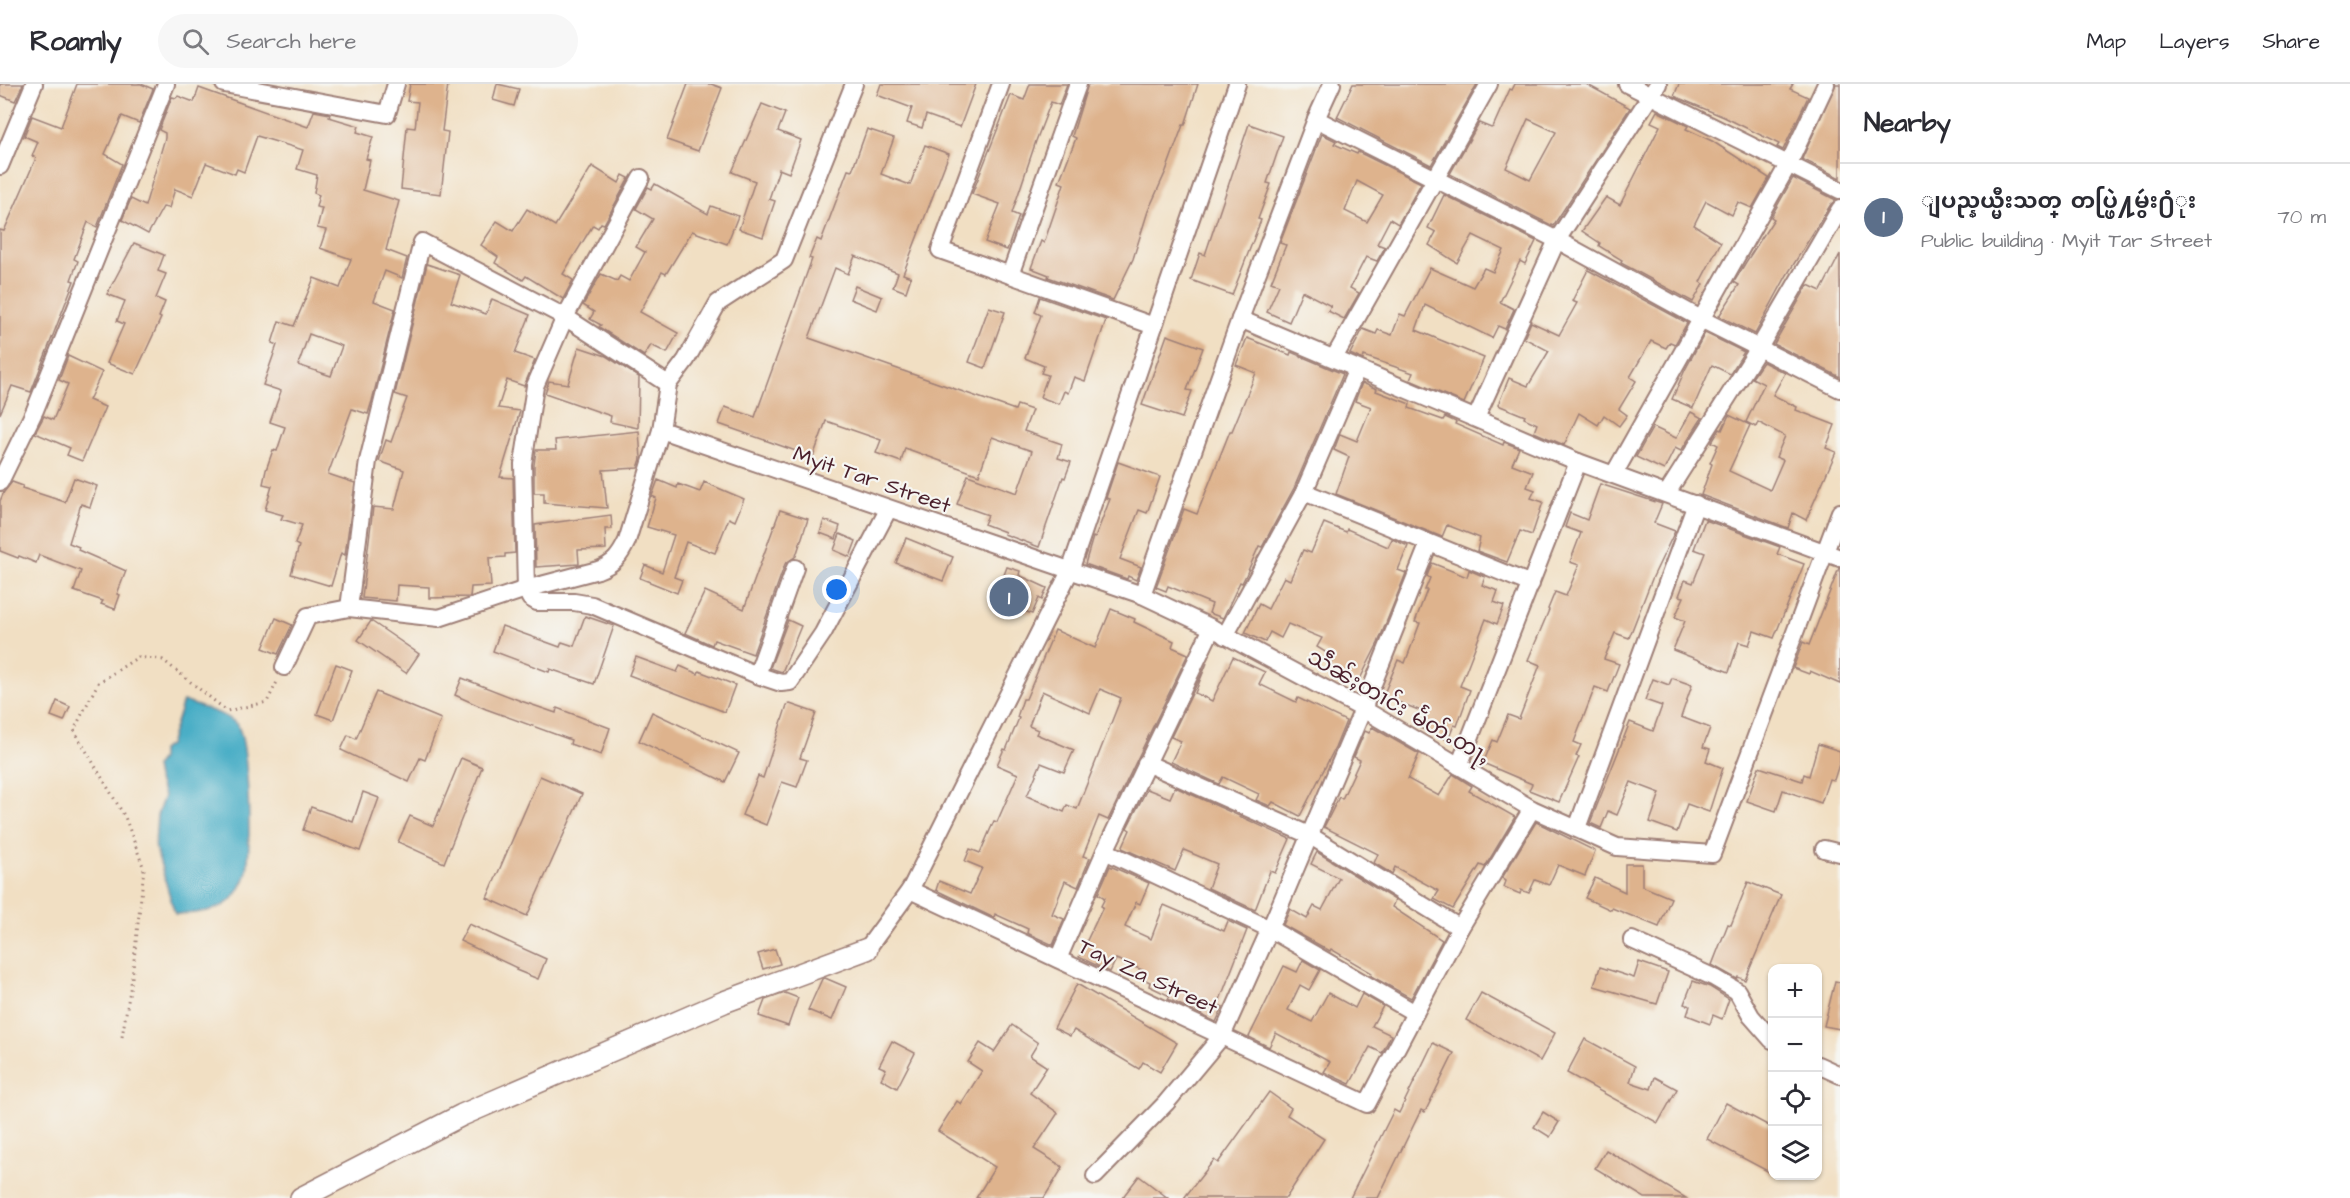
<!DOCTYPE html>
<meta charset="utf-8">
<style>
body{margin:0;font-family:"Architects Daughter","Noto Sans Myanmar",sans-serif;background:#f7f7f7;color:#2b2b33}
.controls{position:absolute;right:18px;bottom:18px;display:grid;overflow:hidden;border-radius:12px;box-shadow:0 2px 4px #0004}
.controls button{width:54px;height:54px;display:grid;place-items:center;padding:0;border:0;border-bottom:2px solid #e1e1e2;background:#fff;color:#2b2b33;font:30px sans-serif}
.you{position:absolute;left:837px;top:506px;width:21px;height:21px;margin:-15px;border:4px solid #fff;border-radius:50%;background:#1a73e8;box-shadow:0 0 0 9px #1a73e833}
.badge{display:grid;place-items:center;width:39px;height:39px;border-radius:50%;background:#111827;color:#fff;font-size:20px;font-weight:700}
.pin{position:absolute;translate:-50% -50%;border:3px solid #fff;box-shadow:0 2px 6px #0006}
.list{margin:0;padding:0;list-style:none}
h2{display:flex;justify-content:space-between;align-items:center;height:78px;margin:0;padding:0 24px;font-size:26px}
h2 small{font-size:20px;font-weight:400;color:#7c7c81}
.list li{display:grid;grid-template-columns:39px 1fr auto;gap:18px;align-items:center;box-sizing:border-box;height:108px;padding:0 24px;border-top:2px solid #e1e1e2}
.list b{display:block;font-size:22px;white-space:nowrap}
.list p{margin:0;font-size:20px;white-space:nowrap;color:#7c7c81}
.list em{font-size:20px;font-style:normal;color:#7c7c81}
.icon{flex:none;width:33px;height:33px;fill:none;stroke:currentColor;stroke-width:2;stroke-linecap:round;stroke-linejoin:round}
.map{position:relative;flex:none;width:1840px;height:1114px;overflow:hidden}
header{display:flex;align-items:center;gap:36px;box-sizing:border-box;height:84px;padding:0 30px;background:#fff;border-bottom:2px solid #e1e1e2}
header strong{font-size:28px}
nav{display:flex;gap:33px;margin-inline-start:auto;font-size:21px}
.search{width:420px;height:54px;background:#f7f7f7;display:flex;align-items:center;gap:15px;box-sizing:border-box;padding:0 21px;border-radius:33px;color:#7c7c81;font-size:22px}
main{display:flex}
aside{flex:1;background:#fff}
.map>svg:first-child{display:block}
</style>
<header>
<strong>Roamly</strong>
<div class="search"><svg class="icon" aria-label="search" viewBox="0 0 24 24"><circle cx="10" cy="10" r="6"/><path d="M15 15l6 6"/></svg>Search here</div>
<nav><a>Map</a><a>Layers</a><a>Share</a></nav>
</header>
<main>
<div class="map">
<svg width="1840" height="1114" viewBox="0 0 1840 1114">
<rect width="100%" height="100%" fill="#f6f6f2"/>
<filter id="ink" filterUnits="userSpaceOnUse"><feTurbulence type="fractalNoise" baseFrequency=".0167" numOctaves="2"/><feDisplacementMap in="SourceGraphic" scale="12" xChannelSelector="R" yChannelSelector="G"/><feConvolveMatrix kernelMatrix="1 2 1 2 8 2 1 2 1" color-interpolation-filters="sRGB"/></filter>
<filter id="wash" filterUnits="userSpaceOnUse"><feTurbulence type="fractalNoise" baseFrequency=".008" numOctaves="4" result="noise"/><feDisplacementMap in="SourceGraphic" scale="24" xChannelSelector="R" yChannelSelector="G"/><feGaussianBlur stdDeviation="1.35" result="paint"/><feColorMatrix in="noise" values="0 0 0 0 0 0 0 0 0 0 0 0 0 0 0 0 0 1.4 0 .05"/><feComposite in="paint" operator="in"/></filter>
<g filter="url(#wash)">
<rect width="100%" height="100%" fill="#f1dfc3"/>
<path fill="#45acc5" stroke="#486678" stroke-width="1.5" d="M183 617C197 622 229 630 237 641 249 657 252 770 246 791 244 798 237 810 232 815 219 828 193 830 175 830L155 761 157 732 164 712 157 694 155 683 161 675V666L169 661Z"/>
<g id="blocks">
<g fill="#deb38d" fill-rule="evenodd">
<path d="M0 0H23L15 17 0 11Z"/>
<path d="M77 0H141L153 5 139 39 122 32 105 70 122 80 97 143 88 138 74 175 78 177 71 196 74 197 31 308 12 302 0 330V146L4 147 36 74 32 72 38 58 24 52 32 32 61 43Z"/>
<path d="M410 0H448L442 47 448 48 441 110 401 105 407 43 415 44 418 18 407 17Z"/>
<path d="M497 0 519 5 514 22 493 16Z"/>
<path d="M688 0H711L722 4 698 67 667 56Z"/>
<path d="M881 0H976L960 43 926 31 922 44 907 39 912 24 877 11Z"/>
<path d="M1030 0H1067L1059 21 1051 18 1036 57 1012 129 1019 132 1007 166 985 158 1000 120 972 110 1011 11 1024 16Z"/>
<path d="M1088 0H1198L1185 41H1183L1166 87 1148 127 1133 175 1113 216 1048 193 1049 191 1031 184 1041 157 1044 159 1064 100 1059 98 1076 54 1072 52Z"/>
<path d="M1353 0H1477L1431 81 1337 33Z"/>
<path d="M1515 0H1586L1630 24 1553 142 1450 90 1479 39 1491 44 1493 43 1510 5 1512 6ZM1528 35 1556 48 1530 96 1506 84Z"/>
<path d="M1679 0H1793L1790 5 1808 13 1783 66 1777 63 1779 60 1724 33 1674 12Z"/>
<path d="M1836 0H1840V94L1802 75Z"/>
<path d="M199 4 308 43 314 27 330 30 329 33 359 42 357 48 373 53 366 75 370 76 363 106 399 117 386 166 407 174 402 194 385 187 374 217 395 225 372 317 368 330 352 325 328 390 355 399 345 471 341 469 331 502 291 490 299 462 295 460 302 441 281 435 283 431 265 426 272 402 263 400 266 386 273 366 277 367 285 343 270 338 281 307 263 301 277 261 272 259 279 237 294 242 314 194 340 204 351 175 320 164 326 146 317 144 322 124 316 123 319 111 314 109 317 91 297 85 303 66 257 52 244 88 237 85 235 90 206 79 193 112 175 105 169 124 163 123 148 150 122 136 131 115 145 122 165 54V49L159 46 172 13 176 14 178 12 194 18ZM309 250 342 262 331 292 298 281Z"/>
<path d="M762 20 785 29 778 47 801 56 789 89 779 85 769 115 775 117 763 153 739 145 755 97 732 88Z"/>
<path d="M1657 27 1688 42 1686 45 1712 57 1769 94 1752 124 1738 118 1732 131 1706 117 1694 141 1721 158 1700 198 1703 200 1693 218 1621 179 1622 176 1599 162 1600 159 1582 147 1606 113 1620 121 1660 42 1651 38Z"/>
<path d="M1249 40 1283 52 1267 99 1271 100 1258 135 1261 136 1232 211 1191 196 1200 169 1205 171Z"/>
<path d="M867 45 894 54 881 90 910 101 925 61 949 70 903 190 911 193 906 208 893 203 898 189 855 172 848 190 835 184 809 254 1015 326 1017 321 1032 326 1024 347 1062 360 1058 374 1071 378 1065 394 1063 393 1039 463 1004 450 1005 448 984 440 988 431 957 420 968 391 1017 409 1032 367 992 353 979 391 905 364 901 378 876 369 881 356 826 337 813 373 719 340 725 323 755 333 812 175 809 174 817 155 821 157 848 86 852 87Z"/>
<path d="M1322 50 1336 57 1334 60 1357 70 1358 68 1421 99 1398 140 1390 135 1377 160 1385 163 1377 177 1366 173 1350 204 1359 209 1344 235 1328 227 1331 222 1302 207 1289 238 1267 228 1279 201 1271 198 1286 161 1280 159ZM1357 97 1383 111 1367 138 1345 127Z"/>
<path d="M592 82 619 99 623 91 629 94 604 140 601 139 598 144 593 141 563 190 573 196 563 215 526 192 523 196 495 179 498 173 481 161 497 137 513 147 527 125 555 142Z"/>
<path d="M1793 94 1836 116 1831 120 1787 191 1755 250 1719 232 1739 201 1734 198 1746 178 1774 135 1771 133Z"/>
<path d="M655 100 708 130 711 122 738 132 727 160 692 147 666 190 662 188 640 228 678 249 667 269 651 261 644 272 599 243 601 241 590 235 594 228 583 221 601 190 617 197 620 192 629 197 645 168 636 163 653 135 636 125 648 103 652 105Z"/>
<path d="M1444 111 1536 157 1525 180 1520 177 1500 218 1514 225 1505 245 1498 242 1492 254 1425 221 1416 246 1484 274 1464 319 1410 296 1413 289 1364 272 1363 276 1350 270 1363 245 1376 250 1378 246 1392 251 1400 230 1405 232 1430 184 1473 203 1484 184 1493 188 1504 166 1473 151 1457 179 1429 161 1436 148 1428 144Z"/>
<path d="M134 159 164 171 158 187 166 190 156 214 165 218 159 233 161 234 135 290 107 279 124 240 117 237 125 217 107 210Z"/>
<path d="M1840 170V293L1774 260 1808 201 1821 207Z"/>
<path d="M427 180 460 191 451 218 486 230 492 215 530 231 515 269 535 276 524 302 507 296 498 324 520 327 500 393 513 394 515 469 505 470V473L489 474 491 502 471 503 470 513 429 514V503L397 501 396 517 362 514 373 423 394 425 404 386 379 377 386 356 391 358 407 314 395 310Z"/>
<path d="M1588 186 1687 239 1675 260 1670 258 1666 264 1651 257 1630 293 1636 297 1619 325 1627 331 1619 342 1604 331 1598 341 1579 329 1564 361 1534 348 1537 340 1524 334 1525 332 1498 321 1509 294 1528 302 1549 267 1524 254 1531 238 1559 251 1577 219 1572 217Z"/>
<path d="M855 202 882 213 877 226 850 215Z"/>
<path d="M1040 213 1106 236 1085 297 1074 293 1068 309 1064 307 1059 320 1040 313 1048 291 1041 289 1044 282 1025 274 1041 231 1035 228Z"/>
<path d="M989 223 1005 228 985 284 969 278Z"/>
<path d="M1705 249 1744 268 1730 290 1712 281 1693 324 1672 315 1685 286Z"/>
<path d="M1167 251 1203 264 1187 306 1192 307 1182 334 1142 321Z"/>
<path d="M1247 254 1290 271 1291 268 1343 290 1294 404 1262 463 1259 462 1246 491 1242 499 1240 498 1223 534 1209 529 1212 520 1168 502 1166 507 1156 503 1184 425 1197 430 1230 347H1232L1256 289 1236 281Z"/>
<path d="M579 263 606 272 639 293 638 344 610 338 611 332 545 309 549 297 568 300Z"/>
<path d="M68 272 102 288 89 316 105 323 82 377 67 371 70 364 35 349 44 332 53 336 68 300 59 296Z"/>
<path d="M1763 278 1785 289 1773 311 1797 323 1796 326 1835 341 1826 364 1836 368 1806 436 1793 429 1788 444 1701 411 1712 380 1710 379 1718 361 1712 358 1720 345 1722 346 1729 331 1750 341 1729 387 1770 406 1783 376 1776 373 1785 352 1758 338 1756 343 1746 338 1764 300 1752 294Z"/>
<path d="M1362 299 1377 305 1376 307 1410 320 1409 324 1443 336 1445 333 1456 338 1455 340 1503 361 1504 358 1519 364 1512 380 1533 388 1527 403 1535 406 1531 414 1543 418 1532 451 1520 447 1507 478 1477 467 1480 454 1447 441 1442 453 1336 410 1349 373 1334 366 1340 350 1357 357 1371 323 1355 317Z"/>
<path d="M1691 328 1702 334 1681 367 1675 364 1664 386 1636 373 1653 343 1676 354Z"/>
<path d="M639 347 641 375 638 384 603 386 607 424 544 419V409H534V381L536 366H556L555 356Z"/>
<path d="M1118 378 1160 393 1147 429 1139 426 1120 475 1141 483 1136 496 1128 492 1127 495 1085 480 1093 453 1095 454 1110 415 1106 414Z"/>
<path d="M74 394 97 402 90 423 81 420 69 459 79 463 78 466 126 487 117 510 120 511 115 525 101 520 103 517 74 507 81 487 39 471 36 479 19 472 18 474 0 467V417L4 408 12 398 23 402 22 404 65 418Z"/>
<path d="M658 396 677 404 678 400 700 408 704 398 744 415 735 437 729 434 715 469 686 458 674 493 682 496 677 509 640 494 645 481 662 488 674 451 647 443 656 414 652 412Z"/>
<path d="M1600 400 1662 420 1654 439 1675 447 1652 495 1629 554 1615 549 1604 575 1619 580 1608 608 1595 603 1574 658 1581 661 1576 672 1579 673 1559 718 1529 706 1532 700 1483 679 1493 656 1497 658 1508 631 1519 635 1540 581 1528 576 1549 526 1548 525 1555 508 1566 512 1579 481 1570 478 1581 449 1565 443 1570 429 1587 436Z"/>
<path d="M780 426 808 435 796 472 785 480 753 570 714 556 712 561 685 549 705 507 744 525Z"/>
<path d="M611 431 612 445H605L606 465 578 466 579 480 536 483 535 441Z"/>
<path d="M824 436 840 442 836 455 820 449Z"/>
<path d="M1705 436 1780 463 1777 470 1804 480 1774 554 1754 547 1749 561 1739 558 1729 588 1673 566 1685 537 1675 533 1684 513 1679 512 1685 496 1693 499 1705 469 1694 465Z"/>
<path d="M1324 439 1346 448 1347 445 1388 463 1392 455 1408 462 1398 486 1406 489 1378 559 1358 599 1329 584 1335 574 1317 563 1322 554 1288 540 1281 554 1270 548 1265 558 1245 549 1259 520 1268 525 1284 493 1290 496 1303 466 1311 469Z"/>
<path d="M840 450 856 457 850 473 834 466Z"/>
<path d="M906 454 953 473 943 497 896 479Z"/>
<path d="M1432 479 1467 493 1469 486 1485 493 1482 501 1498 507 1494 518 1504 522 1497 540 1486 535 1460 602 1470 606 1457 642 1454 641 1448 656 1420 644 1425 630 1421 627 1383 612 1398 576 1405 579 1420 539 1415 538 1427 506H1425L1430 494 1427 492Z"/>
<path d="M1007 483 1020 487 1019 491 1047 504 1042 516 1039 514 1032 530 995 515Z"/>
<path d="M1839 484H1840V600L1810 587 1809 590 1793 584 1803 558 1809 561Z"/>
<path d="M1111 525 1135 535 1134 538 1174 557 1172 563 1188 570 1108 736 1099 732 1083 772 1090 774 1078 803 1065 797 1052 830 1064 835 1053 861 1027 849 1028 845 995 830 994 834 936 806 939 797 970 810 982 784 965 777 970 765 980 769 994 737 997 738 1018 690 997 681 1004 665 1006 666 1019 634 1017 633 1023 615H1026L1055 546 1095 564ZM1100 605 1121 614 1077 725 1067 721 1064 728 1027 712 1041 679 1064 688 1074 666 1036 650 1038 646 1029 642 1042 607 1090 629Z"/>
<path d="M585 532 614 542 594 600 550 585 549 588 493 567 502 542 560 563 562 558 574 562Z"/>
<path d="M276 534 292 541 278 570 263 564Z"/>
<path d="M788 536 801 542 782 588 770 584Z"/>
<path d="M371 537 419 570 406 589 358 556Z"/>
<path d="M636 573 677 588 680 582 698 590 699 587 735 601 725 628 629 591Z"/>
<path d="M1233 573 1265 588 1259 600 1296 618 1298 614 1346 637 1335 664 1300 732 1273 718 1270 722 1256 716 1259 710 1223 693 1219 700 1171 678 1181 657 1171 653 1207 579 1195 609 1212 617Z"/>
<path d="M336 580 352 586 333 636 317 630Z"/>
<path d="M462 594 521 617 556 629 557 624 610 644 601 671 570 660 571 656 486 625 455 611Z"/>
<path d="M1672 594 1692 601 1681 633 1710 644 1703 663 1710 665 1706 677 1723 684 1709 728 1687 720 1677 748 1650 738 1660 709 1631 698 1617 731 1608 727 1601 744 1590 739 1630 638 1653 647 1662 622 1645 616 1653 595 1669 601Z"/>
<path d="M376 608 441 635 425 676 420 674 409 698 341 666 348 651 356 655Z"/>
<path d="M57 617 70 623 64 637 51 632Z"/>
<path d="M790 620 816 629 800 674 807 676 797 703 782 698 766 741 742 731 758 692 763 694 787 621Z"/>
<path d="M652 628 739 669 725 698 639 657Z"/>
<path d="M1372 643 1419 670 1408 695 1439 712 1453 690 1472 702 1469 707 1515 733 1485 783 1480 781 1453 825 1434 815 1439 807 1395 783 1392 790 1374 779 1378 770 1324 743 1339 713 1342 715 1360 676 1354 673 1365 647 1369 649Z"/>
<path d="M1818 660 1840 667V677L1834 696 1829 695 1821 719 1783 706 1776 727 1747 717 1759 683 1802 697 1804 690 1809 692Z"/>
<path d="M461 674 482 683 444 779 398 758 410 732 433 742Z"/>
<path d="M540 692 582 710 527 832 487 814Z"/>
<path d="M1175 703 1290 755 1275 789 1270 787 1255 826 1208 804 1217 780 1184 766 1175 787 1122 764 1130 746 1127 744 1147 705 1170 714Z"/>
<path d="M363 708 379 714 360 767 303 746 311 723 353 738Z"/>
<path d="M1536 738 1595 767 1585 792 1558 781 1549 801 1535 796 1529 809 1521 806 1520 810 1504 803 1506 797 1502 794Z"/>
<path d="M1317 768 1395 816 1392 823 1442 856 1411 914 1371 892 1372 889 1331 865 1330 867 1283 841 1290 825 1307 835 1314 822 1322 826 1339 794 1311 780Z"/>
<path d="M1625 780H1642V802L1671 814 1659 843 1612 824 1611 826 1585 814 1595 794 1625 808Z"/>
<path d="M1110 782 1149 799 1140 820 1136 818 1125 843 1151 855 1164 821 1224 847 1228 837 1247 846 1218 921 1223 923 1216 938 1168 915 1170 912 1149 902 1150 898 1139 893 1142 886 1116 875 1110 888 1079 873 1103 823 1101 822 1105 814 1098 810Z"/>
<path d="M1748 798 1781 811 1745 896 1738 893 1737 895 1712 881 1728 840 1731 841Z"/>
<path d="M469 840 546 875 538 895 516 886 517 884 460 857Z"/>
<path d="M775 865 780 880 763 885 758 870Z"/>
<path d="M1303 876 1320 886 1309 906 1300 901 1288 926 1312 938 1328 909 1355 924 1362 910 1383 922 1372 942 1391 951 1382 969 1370 963 1350 1000 1324 988 1330 978 1276 949 1269 963 1249 953 1284 882 1297 888Z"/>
<path d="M1639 878 1668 888 1657 920 1594 902 1600 883 1634 894Z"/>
<path d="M825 894 846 903 832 936 808 926 822 895Z"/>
<path d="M1693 897 1710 903 1729 915 1722 935 1713 931 1710 940 1687 931 1690 922 1684 920Z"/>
<path d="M1835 897 1840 898V945L1824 942Z"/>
<path d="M1077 900 1177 959 1160 988 1143 978 1139 985 1074 946 1070 952 1054 944Z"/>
<path d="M785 909 798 914 788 942 759 932 765 916Z"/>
<path d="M1481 909 1555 949 1540 977 1466 936Z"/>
<path d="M1012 941 1038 959 1030 972 1047 983 1030 1009 1058 1029 1034 1065 1063 1083 1044 1114H976L995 1083 938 1047 957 1017 961 1020 982 987 968 978 980 959 994 968Z"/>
<path d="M1585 955 1635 982 1630 998 1651 1005 1655 993 1677 1005 1658 1039 1567 989Z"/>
<path d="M892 957 915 969 897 1004 881 995 886 985 879 982Z"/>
<path d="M1433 959 1454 969 1425 1028 1421 1026 1378 1114H1350L1394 1026 1399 1029Z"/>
<path d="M1269 1008 1291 1024 1287 1031 1324 1055 1286 1114H1184L1214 1076 1218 1079Z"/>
<path d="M1726 1019 1773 1044V1090L1707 1055Z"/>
<path d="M1543 1028 1559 1038 1550 1053 1534 1043Z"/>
<path d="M1606 1066 1686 1114H1645L1595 1084Z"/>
<path d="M1139 1092 1168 1114H1122Z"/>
</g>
</g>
</g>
<g filter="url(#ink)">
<use href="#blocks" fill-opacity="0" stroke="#9e7f77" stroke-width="1.5"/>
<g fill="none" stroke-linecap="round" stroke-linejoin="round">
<g stroke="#9e7f77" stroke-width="20">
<g id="minor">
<path d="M224 0 387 30 396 0"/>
<path d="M1001 0 940 166 1154 242"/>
<path d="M1627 0 1840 106"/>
<path d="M1316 35 1557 156 1701 235 1840 305"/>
<path d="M0 82 34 0"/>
<path d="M641 94 565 233 535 302 523 380 526 505 530 514 537 518H574L592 521 757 591 781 599 790 598 823 549 888 426"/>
<path d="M1010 191 1078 0"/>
<path d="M1240 235 1578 378 1840 474"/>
<path d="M1334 274 1489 0"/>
<path d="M1476 334 1557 156 1658 0"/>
<path d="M661 346 1142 511 1212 544 1363 625 1532 725 1617 763 1712 770 1840 428"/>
<path d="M1614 390 1788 81 1826 0"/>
<path d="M0 398 35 326 166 0"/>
<path d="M1304 408 1531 500"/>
<path d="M1667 409 1759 264 1840 125"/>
<path d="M1142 511 1240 235 1316 35 1332 0"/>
<path d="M349 524 368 377 422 158 565 233 668 300"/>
<path d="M1225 552 1304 408 1357 285"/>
<path d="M284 583 308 532 349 524 439 534 526 505 598 486C614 480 620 472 627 457L661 346 668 300 686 276 718 219 784 176 854 0"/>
<path d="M757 591 795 484"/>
<path d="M1146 679 1309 751 1460 844"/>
<path d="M1459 682 1578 378"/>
<path d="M1577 744 1696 420"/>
<path d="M1824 765 1840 769"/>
<path d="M1105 767 1270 845 1415 929"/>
<path d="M910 806 1367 1020 1460 844 1532 725"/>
<path d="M1632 856 1715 894 1737 907 1751 932 1772 956"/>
<path d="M867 865 910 806 1070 487 1237 0"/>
<path d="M1058 875 1105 767 1212 544"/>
<path d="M1818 981 1840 991"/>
<path d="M1095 1092 1166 1019 1222 952 1270 845 1363 625 1429 459"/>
</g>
</g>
<g stroke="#9e7f77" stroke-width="24">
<path id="tertiary" d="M301 1114 462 1031 724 918 867 865"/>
</g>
<path stroke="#9e7f77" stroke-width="3" stroke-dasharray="1.5 4.5" stroke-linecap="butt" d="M122 953 132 894 144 785 125 733 74 646 98 599 138 573 163 576 227 627 267 618 277 598"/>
<use href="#minor" stroke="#fff" stroke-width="16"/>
<use href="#tertiary" stroke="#fff" stroke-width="21"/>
</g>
</g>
<g text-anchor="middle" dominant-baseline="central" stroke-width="4.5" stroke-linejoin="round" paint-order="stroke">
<g font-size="22" fill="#4a1f2b" stroke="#f6f6f2">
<text transform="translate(872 396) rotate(19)">Myit Tar Street</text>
<text transform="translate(1399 623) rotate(30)">သဵၼ်ႈတၢင်း မႅတ်ႉတႃႇ</text>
<text transform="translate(1148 893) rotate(25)">Tay Za Street</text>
</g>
</g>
</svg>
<div class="controls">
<button>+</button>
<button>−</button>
<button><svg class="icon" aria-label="locate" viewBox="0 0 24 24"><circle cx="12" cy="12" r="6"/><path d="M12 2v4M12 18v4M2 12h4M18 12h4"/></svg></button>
<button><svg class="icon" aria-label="layers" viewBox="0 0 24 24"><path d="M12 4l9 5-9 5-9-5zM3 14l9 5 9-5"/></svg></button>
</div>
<div class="you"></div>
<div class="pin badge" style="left:1009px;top:513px;background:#5c6f8a">1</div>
</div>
<aside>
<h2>Nearby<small></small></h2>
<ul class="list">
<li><span class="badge" style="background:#5c6f8a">1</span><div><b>ျပည္နယ္မီးသတ္ တပ္ဖြဲ႔မွဴး႐ံုး</b><p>Public building · Myit Tar Street</p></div><em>70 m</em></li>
</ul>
</aside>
</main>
